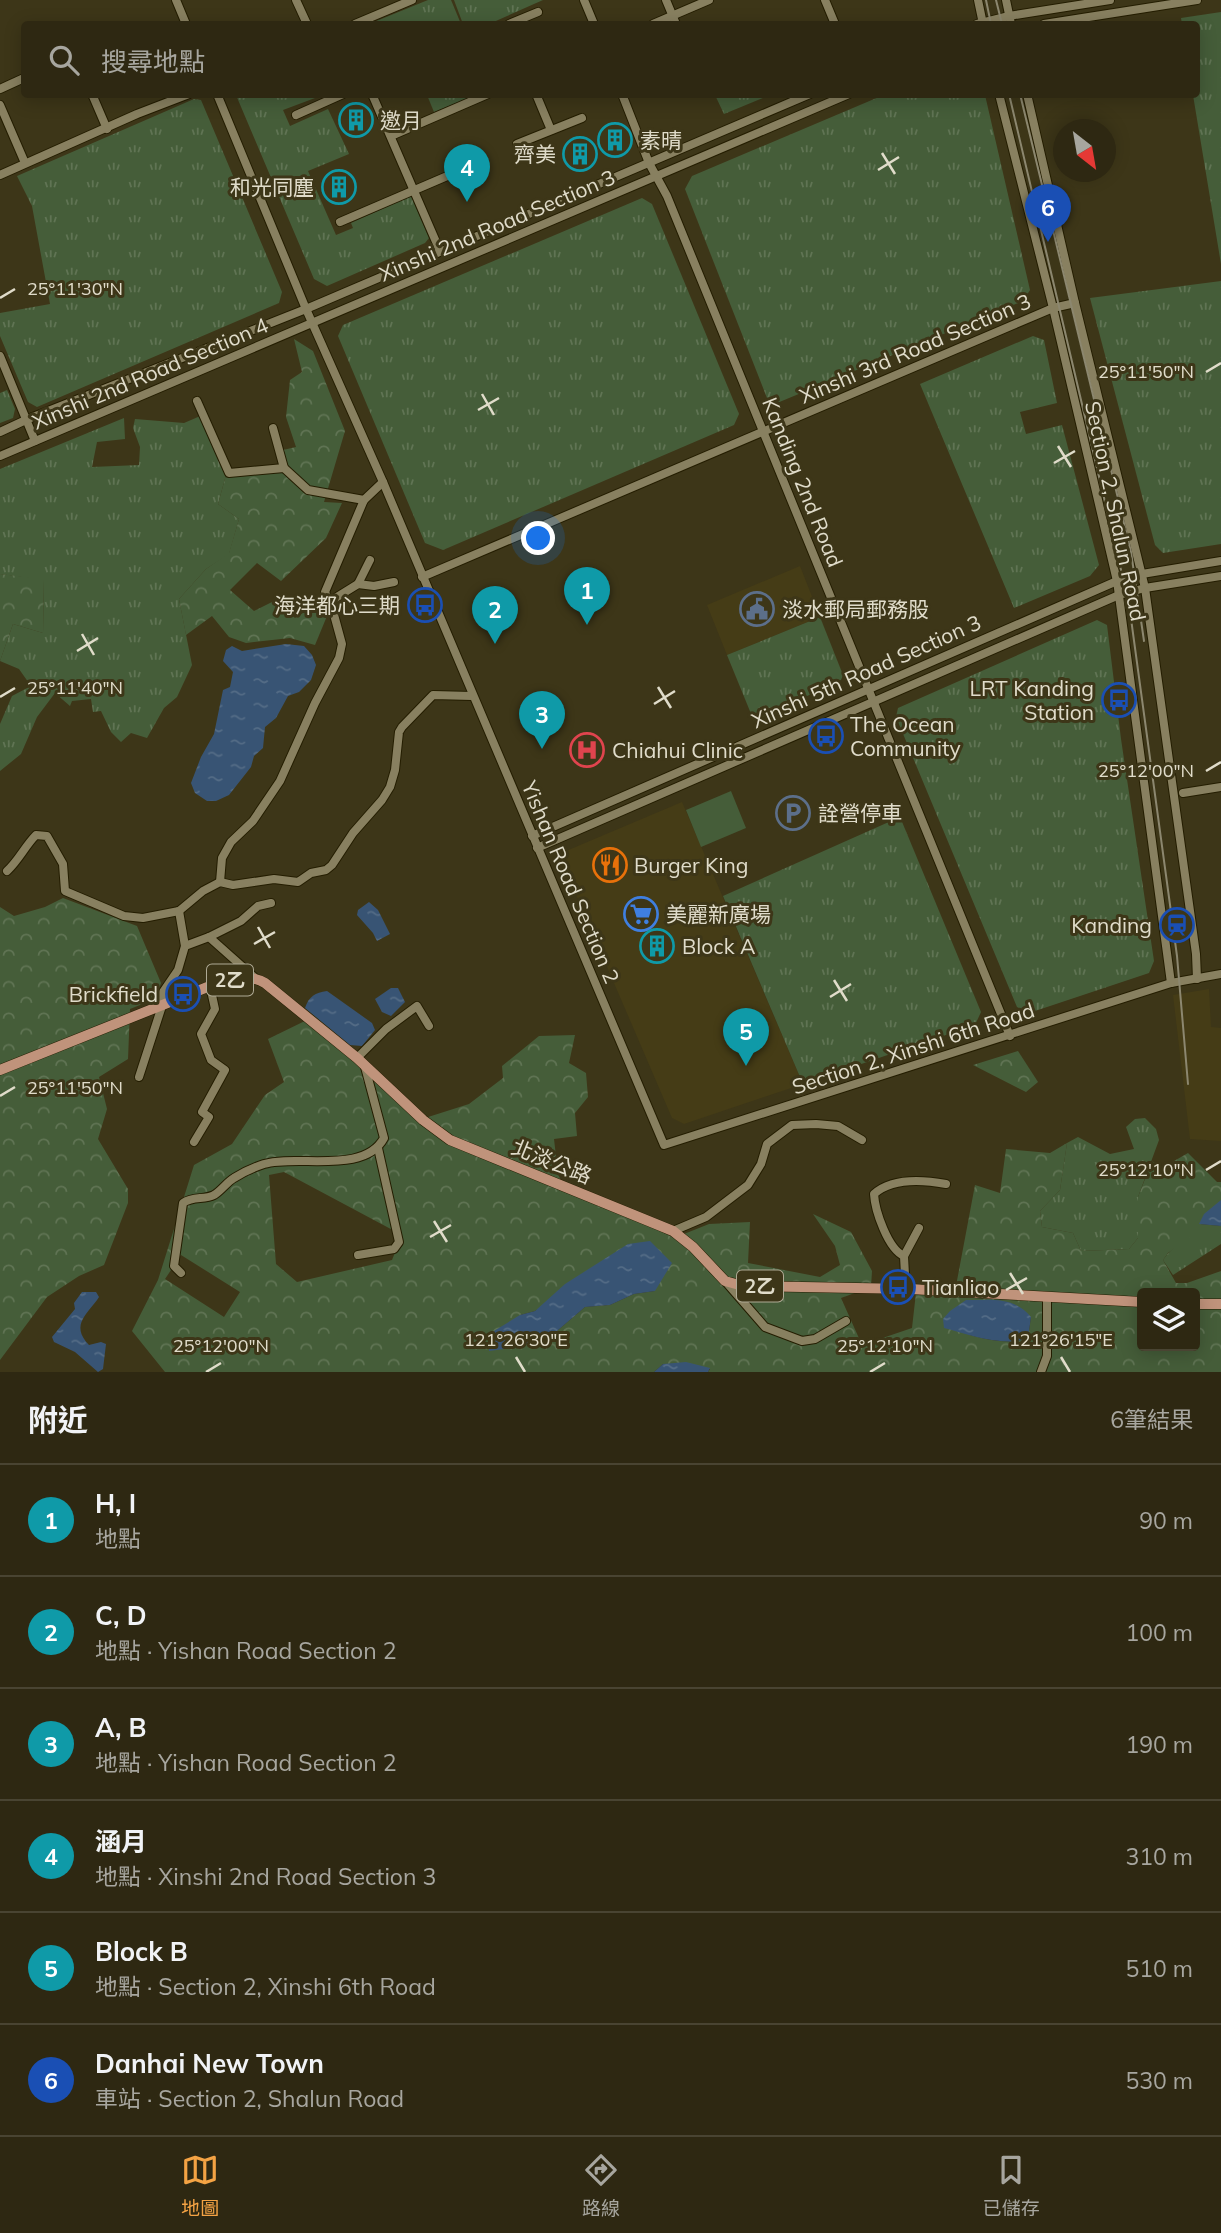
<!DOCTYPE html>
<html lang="zh-TW">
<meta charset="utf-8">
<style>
body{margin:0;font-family:Mulish,"Noto Sans TC",sans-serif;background:#36301b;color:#f1f3f6}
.controls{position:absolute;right:21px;bottom:21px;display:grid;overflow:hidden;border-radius:7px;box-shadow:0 4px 18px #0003}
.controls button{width:63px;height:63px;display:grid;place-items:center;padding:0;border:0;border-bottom:2px solid #494432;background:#2e2812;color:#f1f3f6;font:35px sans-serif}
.compass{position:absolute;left:1053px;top:119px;width:63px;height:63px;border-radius:50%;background:#2e2812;box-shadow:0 4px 18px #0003;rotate:149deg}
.you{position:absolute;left:539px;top:539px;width:24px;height:24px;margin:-18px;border:5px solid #fff;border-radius:50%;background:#1a73e8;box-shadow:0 0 0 10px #1a73e833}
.badge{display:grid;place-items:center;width:46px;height:46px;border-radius:50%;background:#f4a344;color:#fff;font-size:23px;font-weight:700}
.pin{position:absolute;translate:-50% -58px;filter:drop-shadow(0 2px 4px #0008)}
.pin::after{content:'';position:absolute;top:37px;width:24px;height:21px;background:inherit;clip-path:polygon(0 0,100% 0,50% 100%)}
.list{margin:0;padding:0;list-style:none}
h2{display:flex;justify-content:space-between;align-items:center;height:91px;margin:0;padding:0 28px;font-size:30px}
h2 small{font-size:23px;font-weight:400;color:#a7a69f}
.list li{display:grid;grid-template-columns:46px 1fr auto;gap:21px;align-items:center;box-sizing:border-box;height:112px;padding:0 28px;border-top:2px solid #494432}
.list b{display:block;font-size:26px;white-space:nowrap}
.list p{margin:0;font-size:23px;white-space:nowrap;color:#a7a69f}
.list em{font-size:23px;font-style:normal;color:#a7a69f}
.icon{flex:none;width:38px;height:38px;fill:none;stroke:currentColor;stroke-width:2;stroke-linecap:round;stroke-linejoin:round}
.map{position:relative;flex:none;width:1221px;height:1372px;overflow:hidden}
.search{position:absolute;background:#2e2812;box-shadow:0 4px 18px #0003;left:21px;right:21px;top:21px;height:77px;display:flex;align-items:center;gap:18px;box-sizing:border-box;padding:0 24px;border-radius:7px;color:#a7a69f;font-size:26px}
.sheet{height:763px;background:#2e2812}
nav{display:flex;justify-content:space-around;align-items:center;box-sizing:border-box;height:98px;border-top:2px solid #494432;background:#2e2812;font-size:19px;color:#a7a69f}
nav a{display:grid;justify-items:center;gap:4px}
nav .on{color:#f4a344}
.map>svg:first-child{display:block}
</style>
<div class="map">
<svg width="1221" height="1372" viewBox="0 0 1221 1372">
<defs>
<pattern id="grass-tufts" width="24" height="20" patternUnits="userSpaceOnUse" patternTransform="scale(1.75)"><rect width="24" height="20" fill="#455d39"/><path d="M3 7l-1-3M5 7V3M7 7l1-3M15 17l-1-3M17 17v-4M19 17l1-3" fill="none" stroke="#607454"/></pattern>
<pattern id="forest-crowns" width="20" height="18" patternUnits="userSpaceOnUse" patternTransform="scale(1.75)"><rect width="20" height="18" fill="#455d39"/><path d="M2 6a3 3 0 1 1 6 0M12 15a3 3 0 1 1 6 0" fill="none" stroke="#607454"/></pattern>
<pattern id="water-ripples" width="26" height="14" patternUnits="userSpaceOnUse" patternTransform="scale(1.75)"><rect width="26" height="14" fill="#385474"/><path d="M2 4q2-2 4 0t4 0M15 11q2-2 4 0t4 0" fill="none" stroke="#546c86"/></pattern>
</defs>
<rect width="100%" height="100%" fill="#3d3618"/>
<g fill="#453c16">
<path d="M800 566 820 617 727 655 707 605Z"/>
<path d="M682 802 803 1084 684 1124 672 1118 562 862 566 851Z"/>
<path d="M1209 989 1211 1027 1221 1028V1141L1190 1139 1173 995Z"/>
</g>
<g fill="url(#grass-tufts)">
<path d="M428 0H451L461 24H369Z"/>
<path d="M454 0H543L489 24H463Z"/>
<path d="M1221 12V264L1193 95 1196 94V24H1182L1181 18Z"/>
<path d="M886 94 985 95 1030 290 1023 301 777 403 767 398 685 189 692 176Z"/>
<path d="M236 95H323L283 110 290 126 328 109 349 154 308 171 336 235 353 228 351 223 411 196 429 238 425 243 327 286 314 279Z"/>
<path d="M427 95H476L434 112Z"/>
<path d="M715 95H770L724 114Z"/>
<path d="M194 99 201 100 282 292 279 303 37 407 28 402 0 336V313L50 304 32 206 17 176Z"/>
<path d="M642 198 652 204 739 414 734 425 443 550 425 543 338 336 343 325Z"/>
<path d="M1221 281V544L1163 553 1155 545 1090 298Z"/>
<path d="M1033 336 1044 340 1057 403 1020 412 1026 434 1062 425 1099 565 1090 576 1014 608 920 384Z"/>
<path d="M7 390 15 409 13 418 0 423V393Z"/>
<path d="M205 414 226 475 218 504 239 519 229 554 206 569 179 599 192 665 177 697 164 708 147 738 131 733 121 742 111 732 101 711 93 712 91 699 72 701 70 706 55 693 37 717 21 754 0 771V724L12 696 31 686 19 669 0 661 13 624 43 633 44 580 0 574V469L124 418 125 439 97 442 92 467 139 465 140 447 133 428 135 419 184 423Z"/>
<path d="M820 617 843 675 841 680 754 721 727 655Z"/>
<path d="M1097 620 1107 625 1121 739 1154 961 1149 973 1029 1013 1017 1007 896 717 898 708Z"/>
<path d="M900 817 981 1012 975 1025 803 1084 723 896Z"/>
<path d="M1145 1118 1156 1129 1159 1140 1138 1197V1238L1129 1249 1081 1251 1073 1233 1042 1227 1040 1211 1060 1190 1067 1143 1078 1137 1110 1154 1134 1149 1126 1127 1135 1119Z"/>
<path d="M1199 1224 1221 1226V1244L1173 1275 1163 1260C1173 1245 1188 1240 1199 1224Z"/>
</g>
<g fill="url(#forest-crowns)" fill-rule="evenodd">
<path d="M294 339 313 351 345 431 324 502 342 503 326 538 281 581 257 563 230 590 254 611 274 601 295 618 319 603 327 616 315 645 290 638 246 643 229 637 212 616 186 635 179 599 206 569 229 553 239 519 218 504 226 475 280 469 283 450 296 447 286 417 290 380 302 372Z"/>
<path d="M0 574 44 579 43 633 13 624 0 661Z"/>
<path d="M63 898 137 926 161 983 155 999 130 1009 128 1059 99 1077 107 1109 98 1139 128 1189V1203L104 1265 79 1276 47 1297 0 1360V907L14 916 45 907Z"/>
<path d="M311 1018 425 1118 469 1104 503 1078 502 1066 539 1036 575 1035 569 1063 586 1073 588 1097 575 1113 577 1136 554 1139 558 1174 565 1190 610 1207 674 1238 709 1224 750 1222 748 1263 820 1277 840 1265 835 1246 813 1214 851 1232 872 1271 871 1287 841 1298 862 1345 912 1328 917 1284 956 1286 975 1185 1000 1193 1006 1149 1050 1153 1067 1143 1060 1190 1040 1211 1042 1227 1073 1233 1081 1251 1129 1249 1138 1238V1197L1152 1161 1162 1168 1188 1153 1217 1182H1221V1202L1190 1237 1168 1253 1163 1260 1176 1283H1187L1221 1271V1372H708L710 1369 663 1364 654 1372H165L132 1331 158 1280 194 1165 232 1144 265 1095 284 1082 268 1039ZM284 1172 402 1235 392 1260 297 1282 276 1264 269 1175ZM628 1245 655 1291 634 1294 610 1305 585 1307 557 1331 520 1347V1315L535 1311ZM181 1255 240 1292 224 1317 165 1279ZM1142 1293H1195V1346H1142ZM1031 1317 1028 1338C1012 1345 987 1340 970 1335Z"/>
<path d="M1018 1051 1038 1082 1026 1092 973 1065Z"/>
</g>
<path fill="#455d39" d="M731 791 746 828 701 847 686 810Z"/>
<g fill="url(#water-ripples)">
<path d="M286 644 304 646 312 655 316 665 311 680 299 692 288 696 276 718 265 727 263 748 254 756 251 767 229 795 216 801H207L195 793 191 783 201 757 214 734 223 690 230 687 233 672 223 661 226 650 232 646 242 651Z"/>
<path d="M369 902 378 910 390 934 377 941 373 933 357 915 358 910Z"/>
<path d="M391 988H398L405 1002 391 1016 382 1012 375 999Z"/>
<path d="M327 991 372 1023 375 1030 362 1046 350 1045 305 1008C309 996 315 993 327 991Z"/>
<path d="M1221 1200V1226L1199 1224 1204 1214Z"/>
<path d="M650 1241 672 1263 655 1291 634 1294 610 1305 585 1307 557 1331 520 1347 489 1351V1334L520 1315 535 1311 565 1284 628 1244Z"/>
<path d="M82 1292H96L99 1297C89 1313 69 1324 89 1345L101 1342 106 1344 103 1369 98 1372 75 1352 54 1342 52 1337 75 1309 74 1303Z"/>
<path d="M966 1300C992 1300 1013 1296 1031 1317L1028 1338C1005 1348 967 1334 944 1328L943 1319 950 1311Z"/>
<path d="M686 1362 710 1368 708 1372H654L663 1364Z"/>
</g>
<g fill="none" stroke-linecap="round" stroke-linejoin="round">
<g stroke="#241d01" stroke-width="10">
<g id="minor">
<path d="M176 0 186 24"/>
<path d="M296 0 307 24"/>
<path d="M584 0 594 24"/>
<path d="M666 0 676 24"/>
<path d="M825 0 835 24"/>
<path d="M978 0 983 24"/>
<path d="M1006 0 1011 24"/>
<path d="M355 24 412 0"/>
<path d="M509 24 538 12"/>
<path d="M653 24 709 0"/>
<path d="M977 24 1009 16 1110 0"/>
<path d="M1044 24 1197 0"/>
<path d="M0 89 24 78"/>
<path d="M92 94 107 129"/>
<path d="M217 94 306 309 383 482 664 1145 1171 983 1221 974"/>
<path d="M372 94 440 251"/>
<path d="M536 94 551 130"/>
<path d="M622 94 649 163 667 196 1010 1036"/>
<path d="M999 94 1053 308 1117 581 1171 983"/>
<path d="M1027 94 1075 303 1145 588 1196 954 1197 979"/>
<path d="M0 105 25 163"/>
<path d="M296 115 343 94"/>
<path d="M391 136 488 94"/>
<path d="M517 144 582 118"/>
<path d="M0 175 137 114 189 94"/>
<path d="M340 222 459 171"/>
<path d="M0 356 35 441"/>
<path d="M197 401 229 473 284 468"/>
<path d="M273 428 284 468 308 490 364 500"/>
<path d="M0 432 28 419 306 309 810 94"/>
<path d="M0 456 849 94"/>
<path d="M422 577 1053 308 1075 303"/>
<path d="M358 584 370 560"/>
<path d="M329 602 358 584 374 586 394 582"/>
<path d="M1183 793 1221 787"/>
<path d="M532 836 1117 581 1142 574 1221 561"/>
<path d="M537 848 1119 595 1145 588 1221 576"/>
<path d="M7 871C19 860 25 846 36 835L47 836 63 864 65 891 124 916 143 918 179 911 203 891 220 882 233 885 274 879 298 882 311 873 326 870 332 865 353 833 382 800 390 787 395 770 399 732 402 727 433 695 472 696"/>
<path d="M220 882 222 858 231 842 253 821 280 781 315 703 339 658 342 644 333 611 325 592 364 500 383 482"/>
<path d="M179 911 185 946"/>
<path d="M209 937 241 921 258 906 271 903"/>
<path d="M357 1058 386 1029 417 1006 429 1026"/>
<path d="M139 1077 162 1006 163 992 178 970 185 946 209 937 254 977"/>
<path d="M194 1142 209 1117 202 1112 225 1070 211 1060 201 1034 215 1009 210 986"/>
<path d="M673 1231 706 1217 748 1185 761 1164 767 1144 792 1125 816 1124 838 1126 862 1140"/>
<path d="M358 1255 394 1249 399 1242 378 1148"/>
<path d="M904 1256 919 1228"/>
<path d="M181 1273 174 1266 183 1203C193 1196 204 1200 214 1195 221 1191 227 1182 234 1178 242 1173 255 1167 264 1164 298 1154 364 1175 384 1138L365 1067"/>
<path d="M725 1281 765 1327 802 1341 815 1339 846 1321"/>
<path d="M910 1289 905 1275 904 1256C888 1249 875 1211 874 1194 893 1177 924 1180 946 1184"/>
<path d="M1041 1372 1047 1356V1298"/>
</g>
</g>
<g stroke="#241d01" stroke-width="11">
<g id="major">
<path d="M0 1070 210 986C230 980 245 972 265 983L357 1058 423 1120 450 1140 673 1231 693 1247 725 1281 743 1286 910 1289 1142 1302"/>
<path d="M1195 1304H1221"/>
</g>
</g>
<use href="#minor" stroke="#888060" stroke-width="8"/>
<use href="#major" stroke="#c0937b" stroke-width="10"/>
<g stroke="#8c876f" stroke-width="2">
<path d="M986 0 991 24"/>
<path d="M996 0 1002 24"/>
<path d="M1009 94 1129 604 1177 956 1188 1084"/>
<path d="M1020 94 1131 552 1144 641"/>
</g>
</g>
<path fill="none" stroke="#e0dcca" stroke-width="2.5" d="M882 153 895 174M878 170 899 157M0 298 15 289M1206 372 1221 363M482 394 494 415M478 410 499 398M1058 446 1071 467M1054 463 1075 451M82 634 94 655M77 651 98 638M658 687 671 708M0 697 15 688M654 704 675 691M1206 771 1221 762M258 927 270 948M254 944 275 932M834 980 847 1001M830 997 851 984M0 1096 15 1087M1206 1170 1221 1161M434 1221 447 1242M430 1237 451 1225M1010 1273 1023 1294M1006 1290 1027 1278M516 1357 525 1372M1061 1357 1070 1372M206 1372 221 1363M870 1372 885 1363"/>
<defs>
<g id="building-ring" transform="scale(1.75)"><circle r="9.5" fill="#3d3618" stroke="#0f9aa8" stroke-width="1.5"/><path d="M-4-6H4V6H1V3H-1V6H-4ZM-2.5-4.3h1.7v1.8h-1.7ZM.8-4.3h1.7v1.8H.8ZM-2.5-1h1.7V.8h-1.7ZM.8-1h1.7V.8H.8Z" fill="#0f9aa8"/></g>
<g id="bus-ring" transform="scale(1.75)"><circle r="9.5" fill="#3d3618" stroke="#1a4fb4" stroke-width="1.5"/><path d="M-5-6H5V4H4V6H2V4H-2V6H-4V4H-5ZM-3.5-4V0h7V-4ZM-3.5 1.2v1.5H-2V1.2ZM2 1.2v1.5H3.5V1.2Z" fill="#1a4fb4"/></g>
<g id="civic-ring" transform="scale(1.75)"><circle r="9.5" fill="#3d3618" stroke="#5c6f8a" stroke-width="1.5"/><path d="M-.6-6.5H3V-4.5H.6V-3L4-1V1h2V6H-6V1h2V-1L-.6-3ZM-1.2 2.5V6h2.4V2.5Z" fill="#5c6f8a"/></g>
<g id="hospital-ring" transform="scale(1.75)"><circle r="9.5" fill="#3d3618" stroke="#e0444e" stroke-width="1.5"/><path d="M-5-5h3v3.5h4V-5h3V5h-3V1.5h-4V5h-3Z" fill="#e0444e"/></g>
<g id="parking-ring" transform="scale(1.75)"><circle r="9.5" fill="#3d3618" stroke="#5c6f8a" stroke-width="1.5"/><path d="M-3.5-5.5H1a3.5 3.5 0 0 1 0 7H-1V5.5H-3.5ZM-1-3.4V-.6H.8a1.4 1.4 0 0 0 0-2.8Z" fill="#5c6f8a"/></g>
<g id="restaurant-ring" transform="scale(1.75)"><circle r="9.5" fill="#3d3618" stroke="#e8710a" stroke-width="1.5"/><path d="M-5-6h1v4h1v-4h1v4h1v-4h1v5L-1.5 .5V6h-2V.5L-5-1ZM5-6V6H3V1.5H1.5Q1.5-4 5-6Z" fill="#e8710a"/></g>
<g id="supermarket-ring" transform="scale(1.75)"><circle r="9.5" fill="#3d3618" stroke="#3f7fe0" stroke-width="1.5"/><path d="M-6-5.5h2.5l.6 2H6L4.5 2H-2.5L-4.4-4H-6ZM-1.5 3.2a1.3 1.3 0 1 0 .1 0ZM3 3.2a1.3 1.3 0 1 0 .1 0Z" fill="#3f7fe0"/></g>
<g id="station-ring" transform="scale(1.75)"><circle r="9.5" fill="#3d3618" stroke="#1a4fb4" stroke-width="1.5"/><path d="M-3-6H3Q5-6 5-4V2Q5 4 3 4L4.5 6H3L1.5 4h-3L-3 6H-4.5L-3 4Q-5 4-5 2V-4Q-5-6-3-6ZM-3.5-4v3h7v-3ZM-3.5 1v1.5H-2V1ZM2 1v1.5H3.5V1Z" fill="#1a4fb4"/></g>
</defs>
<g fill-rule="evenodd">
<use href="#building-ring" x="356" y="120"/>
<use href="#building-ring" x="615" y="140"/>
<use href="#building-ring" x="580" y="154"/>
<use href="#building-ring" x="339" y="187"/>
<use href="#bus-ring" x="425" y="605"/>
<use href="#civic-ring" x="757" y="609"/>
<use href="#bus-ring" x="1119" y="700"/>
<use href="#bus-ring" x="826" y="736"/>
<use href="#hospital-ring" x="587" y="750"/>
<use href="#parking-ring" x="793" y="813"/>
<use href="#restaurant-ring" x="610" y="865"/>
<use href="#supermarket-ring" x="641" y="914"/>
<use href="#station-ring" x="1177" y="925"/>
<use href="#building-ring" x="657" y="946"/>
<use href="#bus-ring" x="183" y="994"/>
<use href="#bus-ring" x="898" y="1287"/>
</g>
<g text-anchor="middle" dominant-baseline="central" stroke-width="6" stroke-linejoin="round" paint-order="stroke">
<g fill="#3d3618" stroke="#afaa95" stroke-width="2">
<rect x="207" y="964.5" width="46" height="31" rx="5"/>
<rect x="737" y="1270.5" width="46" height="31" rx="5"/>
</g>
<g font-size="19" font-weight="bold" fill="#e0dcca">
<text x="230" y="980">2乙</text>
<text x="760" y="1286">2乙</text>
</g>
<g font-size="21" fill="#e0dcca" stroke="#3d3618" text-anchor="start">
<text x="380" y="120">邀月</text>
<text x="640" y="140">素晴</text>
<text x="556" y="154" text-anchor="end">齊美</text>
<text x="314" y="187" text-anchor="end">和光同塵</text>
<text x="400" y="605" text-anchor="end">海洋都心三期</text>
<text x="782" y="609">淡水郵局郵務股</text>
<text x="1094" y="688" text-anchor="end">LRT Kanding<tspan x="1094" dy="24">Station</tspan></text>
<text x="850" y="724">The Ocean<tspan x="850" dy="24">Community</tspan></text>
<text x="612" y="750">Chiahui Clinic</text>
<text x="818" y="813">詮營停車</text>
<text x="634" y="865">Burger King</text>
<text x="666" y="914">美麗新廣場</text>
<text x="1152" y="925" text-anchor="end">Kanding</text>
<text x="682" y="946">Block A</text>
<text x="158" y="994" text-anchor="end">Brickfield</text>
<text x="922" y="1287">Tianliao</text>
</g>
<g font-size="21" fill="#e0dcca" stroke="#3d3618">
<text transform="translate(497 225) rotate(-23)">Xinshi 2nd Road Section 3</text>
<text transform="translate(915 348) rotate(-23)">Xinshi 3rd Road Section 3</text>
<text transform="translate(150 373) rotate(-23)">Xinshi 2nd Road Section 4</text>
<text transform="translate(803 482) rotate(68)">Kanding 2nd Road</text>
<text transform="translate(1116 511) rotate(78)">Section 2, Shalun Road</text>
<text transform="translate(866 671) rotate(-24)">Xinshi 5th Road Section 3</text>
<text transform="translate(571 882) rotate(67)">Yishan Road Section 2</text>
<text transform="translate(913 1048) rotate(-18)">Section 2, Xinshi 6th Road</text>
<text transform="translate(552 1161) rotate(22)">北淡公路</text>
</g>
</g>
<g font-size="18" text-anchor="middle" fill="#e0dcca" stroke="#3d3618" stroke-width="6" stroke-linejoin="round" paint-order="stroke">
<text x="75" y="295">25°11'30"N</text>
<text x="1146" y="378">25°11'50"N</text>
<text x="75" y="694">25°11'40"N</text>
<text x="1146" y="777">25°12'00"N</text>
<text x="75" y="1094">25°11'50"N</text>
<text x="1146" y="1176">25°12'10"N</text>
<text x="516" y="1346">121°26'30"E</text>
<text x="1061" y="1346">121°26'15"E</text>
<text x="221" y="1352">25°12'00"N</text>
<text x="885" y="1352">25°12'10"N</text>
</g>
</svg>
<div class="controls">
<button><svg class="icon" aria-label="layers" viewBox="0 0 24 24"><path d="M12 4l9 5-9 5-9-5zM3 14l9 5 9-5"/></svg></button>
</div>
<svg class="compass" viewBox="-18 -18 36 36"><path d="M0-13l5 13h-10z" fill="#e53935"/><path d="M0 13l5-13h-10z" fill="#a7a69f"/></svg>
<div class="you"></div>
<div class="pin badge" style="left:587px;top:625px;background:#0f9aa8">1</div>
<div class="pin badge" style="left:495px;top:644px;background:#0f9aa8">2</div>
<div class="pin badge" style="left:542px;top:749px;background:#0f9aa8">3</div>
<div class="pin badge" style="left:467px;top:202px;background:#0f9aa8">4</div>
<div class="pin badge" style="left:746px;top:1066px;background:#0f9aa8">5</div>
<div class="pin badge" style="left:1048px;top:242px;background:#1a4fb4">6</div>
<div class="search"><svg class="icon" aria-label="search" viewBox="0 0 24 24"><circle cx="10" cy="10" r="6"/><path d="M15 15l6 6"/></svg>搜尋地點</div>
</div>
<section class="sheet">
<h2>附近<small>6筆結果</small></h2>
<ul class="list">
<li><span class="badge" style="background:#0f9aa8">1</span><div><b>H, I</b><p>地點</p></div><em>90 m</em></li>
<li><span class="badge" style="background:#0f9aa8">2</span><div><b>C, D</b><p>地點 · Yishan Road Section 2</p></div><em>100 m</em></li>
<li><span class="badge" style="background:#0f9aa8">3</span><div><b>A, B</b><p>地點 · Yishan Road Section 2</p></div><em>190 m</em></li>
<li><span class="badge" style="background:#0f9aa8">4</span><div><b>涵月</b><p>地點 · Xinshi 2nd Road Section 3</p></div><em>310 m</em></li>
<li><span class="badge" style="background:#0f9aa8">5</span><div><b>Block B</b><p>地點 · Section 2, Xinshi 6th Road</p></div><em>510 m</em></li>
<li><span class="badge" style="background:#1a4fb4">6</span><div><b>Danhai New Town</b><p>車站 · Section 2, Shalun Road</p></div><em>530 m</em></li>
</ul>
</section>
<nav>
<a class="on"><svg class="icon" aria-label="map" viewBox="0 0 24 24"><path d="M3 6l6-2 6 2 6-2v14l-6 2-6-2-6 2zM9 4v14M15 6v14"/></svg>地圖</a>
<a><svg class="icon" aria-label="directions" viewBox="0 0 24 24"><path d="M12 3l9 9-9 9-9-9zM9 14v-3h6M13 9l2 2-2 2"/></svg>路線</a>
<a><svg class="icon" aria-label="saved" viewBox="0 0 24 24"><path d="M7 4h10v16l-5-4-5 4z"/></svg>已儲存</a>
</nav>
